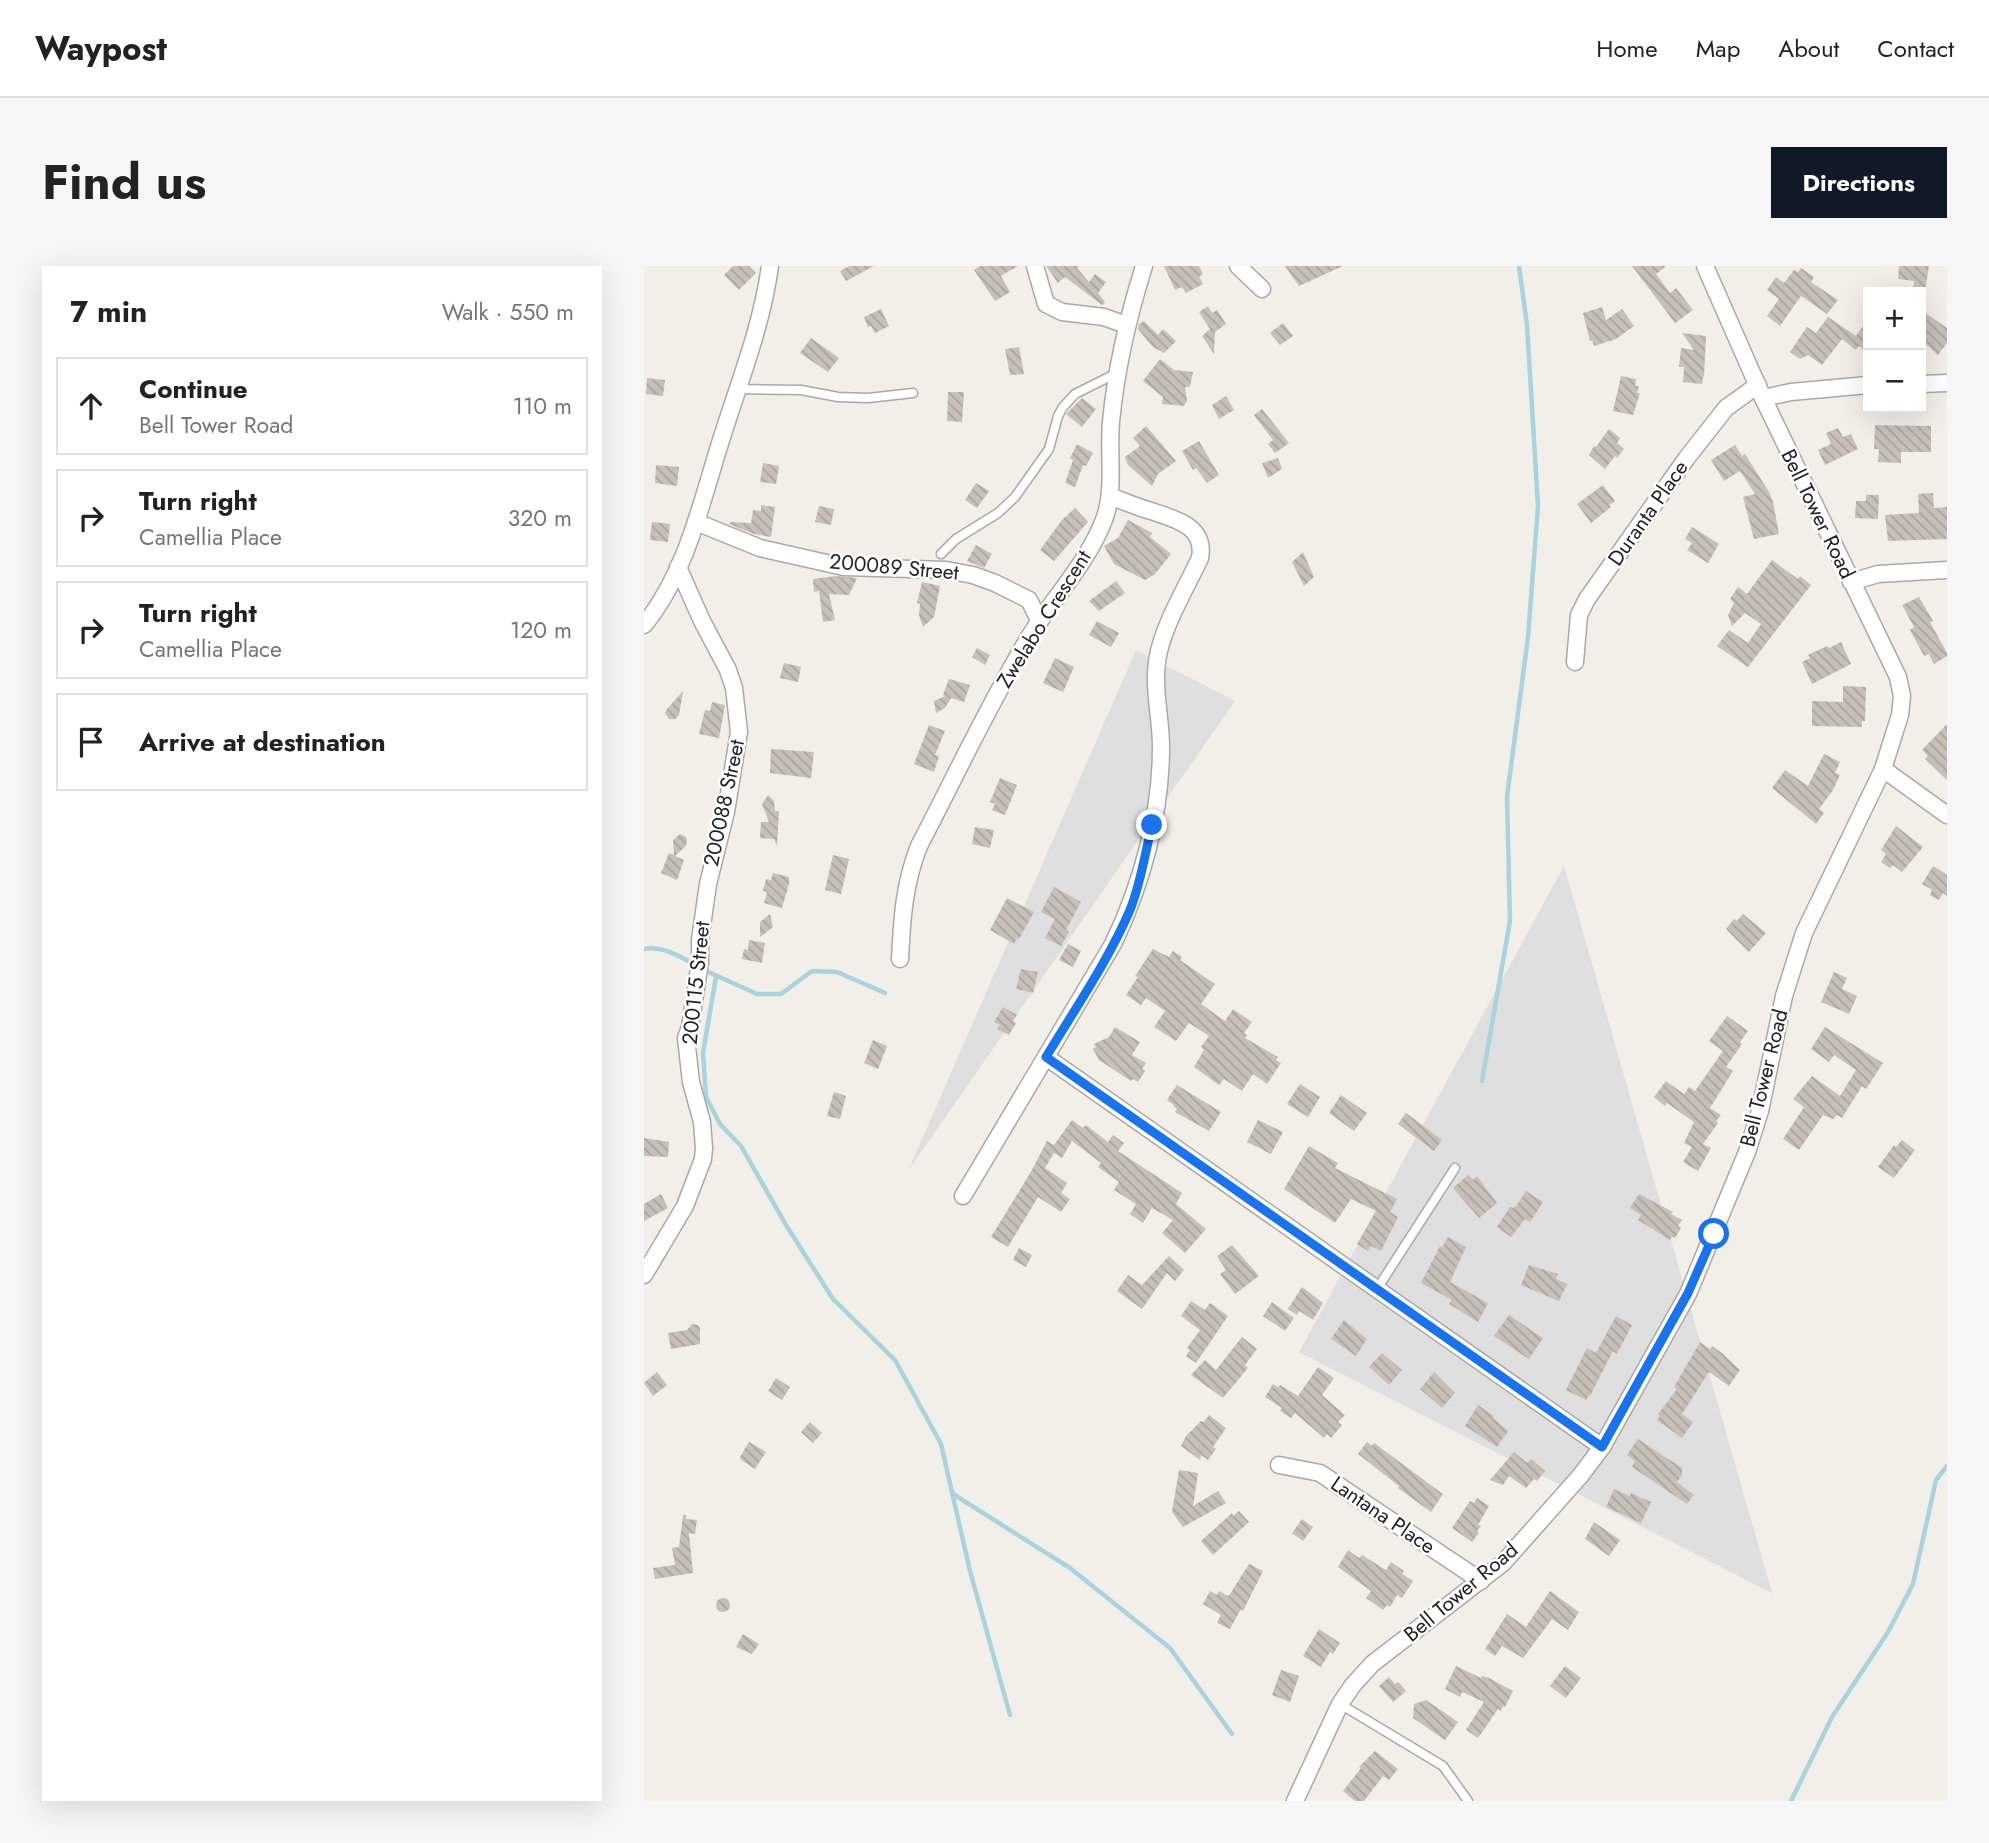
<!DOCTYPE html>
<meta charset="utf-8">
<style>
body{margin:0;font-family:Jost,sans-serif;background:#f6f6f6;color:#222}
.controls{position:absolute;right:21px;top:21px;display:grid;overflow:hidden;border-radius:0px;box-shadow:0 7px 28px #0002}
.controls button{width:63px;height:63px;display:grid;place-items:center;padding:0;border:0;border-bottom:2px solid #e0e0e0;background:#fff;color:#222;font:35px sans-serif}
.stop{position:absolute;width:21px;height:21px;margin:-16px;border:5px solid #1a73e8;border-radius:50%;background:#fff}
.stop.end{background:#1a73e8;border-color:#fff;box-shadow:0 2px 7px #0008}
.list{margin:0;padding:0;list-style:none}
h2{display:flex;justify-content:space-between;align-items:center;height:91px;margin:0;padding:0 28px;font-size:30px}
h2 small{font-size:23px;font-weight:400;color:#767676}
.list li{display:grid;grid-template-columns:46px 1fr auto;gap:21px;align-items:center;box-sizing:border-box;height:98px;margin:0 14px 14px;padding:0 14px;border:2px solid #e0e0e0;border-radius:0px}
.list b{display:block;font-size:26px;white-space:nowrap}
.list p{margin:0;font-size:23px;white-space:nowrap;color:#767676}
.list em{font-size:23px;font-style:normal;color:#767676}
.icon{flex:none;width:38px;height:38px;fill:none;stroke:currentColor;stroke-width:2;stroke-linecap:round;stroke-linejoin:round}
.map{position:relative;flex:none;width:1303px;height:1535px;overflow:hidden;border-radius:0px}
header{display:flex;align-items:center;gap:42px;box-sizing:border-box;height:98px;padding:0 35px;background:#fff;border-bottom:2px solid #e0e0e0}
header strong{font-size:33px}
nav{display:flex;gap:38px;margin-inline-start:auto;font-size:24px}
.intro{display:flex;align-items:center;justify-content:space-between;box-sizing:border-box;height:168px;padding:0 42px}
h1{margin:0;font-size:49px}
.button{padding:18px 32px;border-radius:0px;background:#111827;color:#fff;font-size:24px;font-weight:700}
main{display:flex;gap:42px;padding:0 42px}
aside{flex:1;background:#fff;border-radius:0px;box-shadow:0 7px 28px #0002}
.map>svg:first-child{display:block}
</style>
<header>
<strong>Waypost</strong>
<nav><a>Home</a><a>Map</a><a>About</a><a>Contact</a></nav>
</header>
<div class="intro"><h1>Find us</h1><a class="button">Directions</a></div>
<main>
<aside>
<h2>7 min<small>Walk · 550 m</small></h2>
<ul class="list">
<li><svg class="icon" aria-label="ahead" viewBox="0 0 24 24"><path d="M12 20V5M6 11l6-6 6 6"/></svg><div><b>Continue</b><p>Bell Tower Road</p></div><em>110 m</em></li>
<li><svg class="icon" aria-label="right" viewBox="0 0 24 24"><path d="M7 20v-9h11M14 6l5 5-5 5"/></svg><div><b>Turn right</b><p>Camellia Place</p></div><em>320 m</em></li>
<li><svg class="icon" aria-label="right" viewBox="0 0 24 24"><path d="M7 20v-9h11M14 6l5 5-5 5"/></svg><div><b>Turn right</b><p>Camellia Place</p></div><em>120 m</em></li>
<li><svg class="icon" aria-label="arrive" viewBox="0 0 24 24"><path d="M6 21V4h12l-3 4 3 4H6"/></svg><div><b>Arrive at destination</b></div></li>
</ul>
</aside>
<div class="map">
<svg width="1303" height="1535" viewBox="0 0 1303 1535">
<defs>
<pattern id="building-back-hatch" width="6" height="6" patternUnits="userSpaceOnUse" patternTransform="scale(1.75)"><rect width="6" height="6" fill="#c7bfb8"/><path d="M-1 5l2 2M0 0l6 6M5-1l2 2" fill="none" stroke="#aba49e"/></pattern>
</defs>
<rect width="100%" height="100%" fill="#f2efe9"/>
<g fill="#e0dfdf">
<path d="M492 384 591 435 264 905Z"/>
<path d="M920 600 1128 1327 655 1086Z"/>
</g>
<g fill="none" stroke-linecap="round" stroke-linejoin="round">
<g stroke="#aad3df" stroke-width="4.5">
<path d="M0 683C19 679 36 691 52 699"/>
<path d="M60 704 113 728H137L168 705 193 706 241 727"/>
<path d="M72 711 59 787 62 831 76 858 97 880 142 959 189 1033 251 1094 297 1178 326 1305 366 1449"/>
<path d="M838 815 866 655 863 531 884 371 894 240 883 59 875 0"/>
<path d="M309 1228 426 1302 526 1382 588 1468"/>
<path d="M1147 1535 1188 1451 1244 1366 1269 1318 1292 1214 1303 1200"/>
</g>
</g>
<g fill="url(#building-back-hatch)">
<path d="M89 0H105L112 7 95 24 80 9Z"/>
<path d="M205 0H230L202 15 196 5Z"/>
<path d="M336 0H374L357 10 366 26 351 35 330 4Z"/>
<path d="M402 0H435L433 2 445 16 451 8 462 16 454 27 461 36 458 39 421 11 414 17Z"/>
<path d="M520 0H555L559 8 555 11 559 18 542 27 538 21 531 24Z"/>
<path d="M641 0H699L655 20Z"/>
<path d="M988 0H1022L1012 8 1026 27 1032 22 1049 44 1031 57Z"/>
<path d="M1255 0H1285L1281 26H1269L1270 15 1254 13Z"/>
<path d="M1157 2 1170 11 1167 16 1194 34 1183 48 1157 30 1136 60 1123 50 1135 33 1123 24 1132 11 1140 17 1150 4 1154 6Z"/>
<path d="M564 40 568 47 573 44 582 58 571 66 570 88 558 70 566 63 555 46Z"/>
<path d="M958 41 962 54 978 43 990 60 972 73 950 80 948 74 946 75 939 47Z"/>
<path d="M237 43 245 60 231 67 227 60 224 61 220 51Z"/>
<path d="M1277 44 1303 62V77L1294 89 1277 74Z"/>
<path d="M1184 51 1212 70 1224 53V87L1215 80 1212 84 1198 73 1178 99 1164 89 1156 93 1146 86 1163 61 1172 67Z"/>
<path d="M500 55 514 69 519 63 532 75 520 87 509 81 494 63 495 58Z"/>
<path d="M639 57 649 70 636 79 626 67Z"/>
<path d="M1038 67 1062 70 1060 111 1059 110 1058 118 1039 116 1040 101H1035L1037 82 1050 84Z"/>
<path d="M167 72 195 92 184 106 156 87Z"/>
<path d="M375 81 380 108 366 109 361 83Z"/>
<path d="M516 93 530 104 549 106 546 121H541L543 135 540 140 518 138 519 131 499 115Z"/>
<path d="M977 110 992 113 991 120H995L993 127H996L989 149 969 145Z"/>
<path d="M3 112 21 114 19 130 2 128Z"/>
<path d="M304 126H320L318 156 303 155Z"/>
<path d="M582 130 590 144 575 153 568 139Z"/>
<path d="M438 132 452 143 438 161 422 148Z"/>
<path d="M618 143 645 177 631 187 624 178 629 174 610 149Z"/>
<path d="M1231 159 1287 160V186H1257V197L1234 196 1235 183H1230Z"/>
<path d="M502 160 532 195 514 208 508 220 484 199 481 191 496 180 489 172Z"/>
<path d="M1194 162 1199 171 1207 168 1214 183 1181 199 1174 184 1187 178 1182 167Z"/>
<path d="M965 163 976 172 973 177 980 183 973 192 971 190 961 203 945 189 950 180 952 181Z"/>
<path d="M555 175 575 209 563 217 552 202 549 204 538 185Z"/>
<path d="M433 178 449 187 442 200 439 199 431 221 421 217 429 194 426 192Z"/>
<path d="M1091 179 1098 190 1101 188 1125 226 1129 236 1135 268 1110 273 1099 231 1111 228 1096 205 1080 215 1067 194Z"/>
<path d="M634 192 638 203 624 212 618 197Z"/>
<path d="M119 197 135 200 132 218 116 216Z"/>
<path d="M12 199 35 201 33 220 11 217Z"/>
<path d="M332 217 345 225 333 242 321 234Z"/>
<path d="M959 219 971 235 965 239 967 241 947 257 933 238Z"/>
<path d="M1289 227 1290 242 1303 241V273L1244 275 1241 249 1275 247 1274 228Z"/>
<path d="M1222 229H1235L1234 253 1211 252 1212 235H1222Z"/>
<path d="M117 239 131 241 127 271 110 268 85 258 86 256 107 257 109 244 117 245Z"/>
<path d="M175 240 190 243 187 259 171 256Z"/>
<path d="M431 242 444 256 410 295 396 284 418 254Z"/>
<path d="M484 254 508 267 506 271 527 288 511 308 501 314 470 298 460 280 474 272Z"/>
<path d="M8 256 26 258 24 276 6 274Z"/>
<path d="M1048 261 1075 278 1064 297 1043 284 1048 277 1041 273Z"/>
<path d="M332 279 348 288 340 302 323 295Z"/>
<path d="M659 286 670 311 660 320 648 296Z"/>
<path d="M1128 294 1154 313 1156 310 1167 319 1104 401 1073 380 1085 364 1104 377 1117 358 1101 347 1088 360 1084 349 1090 337 1086 333 1094 321 1103 328Z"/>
<path d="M192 310 213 312 205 329 185 328 191 354 179 356 175 325 170 326 169 313Z"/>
<path d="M472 315 481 327 455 345 445 335Z"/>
<path d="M278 316 296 320 290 351 279 361 275 349 276 338 273 337Z"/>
<path d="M1275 331 1289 355 1286 356 1303 387V390L1290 398 1285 388 1280 390 1266 364 1270 361 1258 339Z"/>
<path d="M453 355 475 367 467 381 445 369Z"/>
<path d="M1197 376 1207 398 1168 418 1158 396 1166 392 1164 389 1183 380 1185 382Z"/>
<path d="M333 382 346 389 341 399 328 391Z"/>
<path d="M411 392 430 401 419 426 399 417Z"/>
<path d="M140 397 157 401 154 416 136 412Z"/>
<path d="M305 413 326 419 320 436 307 432 301 442 292 447 290 435 301 430 299 429Z"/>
<path d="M1199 420 1222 421 1221 455H1218V461L1168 460V435L1199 436Z"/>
<path d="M39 425 35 449 31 453H25L21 447 23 443Z"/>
<path d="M68 436 81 439 75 472 55 468 61 444 66 445Z"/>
<path d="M1303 458V514L1281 493 1284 490 1278 484Z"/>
<path d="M285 459 301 465 291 489 295 490 290 506 270 498Z"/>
<path d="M127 483 170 486 167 512 126 507Z"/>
<path d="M1180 488 1196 496 1191 507 1196 509 1189 524 1175 543 1180 547 1172 558 1128 522 1141 504 1164 520Z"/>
<path d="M356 512 373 519 361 549 348 544 351 538 346 536Z"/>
<path d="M124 529 130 535 131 545H135L133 580 130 573 116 572 117 556H125L118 538Z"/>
<path d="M1252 560 1279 581 1258 606 1249 599 1246 602 1237 596 1242 588 1237 584Z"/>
<path d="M331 561 350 564 346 582 328 578Z"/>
<path d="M36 568 42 571 43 575 42 580 31 590 40 594 33 614 17 607 25 587 30 589 29 574Z"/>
<path d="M189 589 205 593 197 628 181 624Z"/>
<path d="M1289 600 1303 609V630L1299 627 1295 634 1286 629 1288 624 1278 618Z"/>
<path d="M129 607 145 611V618L138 642 120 637 123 626 119 625 122 613 127 614Z"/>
<path d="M410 621 437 636 422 664 425 666 417 680 401 672 411 653 397 646Z"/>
<path d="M363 632 390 646 375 673 373 672 370 678 346 664Z"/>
<path d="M126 648 129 661 116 671V656Z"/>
<path d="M1099 648 1122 667 1105 686 1082 663 1090 653 1093 655Z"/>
<path d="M105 674 121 677 118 697 98 693 100 683 104 684Z"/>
<path d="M424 678 437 685 429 701 415 694Z"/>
<path d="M509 683 525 691 529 685 538 691 536 694 571 718 557 738 581 755 589 743 608 756 600 767 603 769 601 772 634 791 632 794 637 797 623 818 609 808 598 825 580 813 575 819 550 801 560 784 557 781 565 770 545 757 532 775 510 761 521 745 502 732 497 739 482 729 494 711 491 710Z"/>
<path d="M377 703 394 706 389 727 372 723Z"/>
<path d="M1190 706 1203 712 1198 723 1213 730 1205 748 1177 736Z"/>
<path d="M359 741 373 749 369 755 372 757 365 769 353 763 356 759 350 756Z"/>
<path d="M1083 750 1104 765 1096 776 1098 778 1082 801 1089 805 1066 842 1077 849 1072 855 1074 857 1059 878 1067 882 1054 905 1039 896 1048 881 1040 877 1050 856 1023 837 1021 840 1010 831 1022 815 1040 828 1045 821 1051 825 1079 785 1065 775Z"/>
<path d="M471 761 496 776 488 789 502 797 498 803 501 805 494 816 489 813 487 815 455 794 449 783 452 781 450 778 465 771Z"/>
<path d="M1181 761 1239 797 1222 823 1218 820 1198 852 1193 849 1189 853 1179 849 1155 884 1139 873 1160 841 1149 833 1168 810 1196 830 1212 804 1190 789 1185 796 1167 783Z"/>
<path d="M229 774 243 780 234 803 220 797Z"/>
<path d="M656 818 676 831 664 851 643 838Z"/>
<path d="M533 819 577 846 565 865 531 846 533 843 529 840 530 839 523 834Z"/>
<path d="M190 826 202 830 196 853 183 850Z"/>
<path d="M697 829 723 847 710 865 685 847Z"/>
<path d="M762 847 798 874 790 885 754 858Z"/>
<path d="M428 854 439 862 442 859 464 876 469 869 480 877 474 885 538 927 532 938 562 963 541 987 518 967 529 954 508 942 499 957 486 948 492 938 470 924 475 916 454 901 457 897 428 875 418 892 410 887 401 902 423 917 417 927 426 933 417 946 394 931 364 981 347 971 388 904 403 875 410 879Z"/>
<path d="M614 854 639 866 627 888 603 876Z"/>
<path d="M0 872 25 876 24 891 0 890Z"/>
<path d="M1258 874 1271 884 1250 912 1234 901 1250 879 1252 881Z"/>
<path d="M665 880 694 897 691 902 753 933 746 946 754 951 737 985 727 980 724 985 713 978 732 945 707 933 691 957 640 923Z"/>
<path d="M824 909 829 914 833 910 853 937 835 952 809 922Z"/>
<path d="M882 925 899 936 886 956 881 953 867 971 853 961 866 941 869 942 873 939Z"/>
<path d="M17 928 24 942 0 955V938Z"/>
<path d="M995 928 1029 946 1027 948 1038 954 1034 960 1037 962 1031 972 1028 971 1026 974 994 954 997 949 986 942Z"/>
<path d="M804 971 822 981 806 1016 844 1037 834 1056 805 1038 808 1034 777 1017 796 980 798 981Z"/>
<path d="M588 979 615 1010 591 1028 576 1008 582 1004 573 990Z"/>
<path d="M375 982 388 989 382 1001 369 994Z"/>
<path d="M525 990 540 1004 531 1015 523 1007 498 1043 473 1025 484 1009 498 1019Z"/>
<path d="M885 999 914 1008 912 1013 923 1018 915 1035 877 1019Z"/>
<path d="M658 1021 679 1037 669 1054 655 1045 653 1049 644 1043Z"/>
<path d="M547 1035 561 1044 566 1037 584 1050 552 1097 542 1090 546 1084 543 1082 556 1064 537 1050Z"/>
<path d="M628 1036 650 1052 641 1065 619 1050Z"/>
<path d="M865 1049 899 1072 885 1093 850 1070Z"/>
<path d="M972 1050 988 1059 973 1088 969 1085 946 1130 945 1129 942 1134 922 1124 943 1082 952 1087Z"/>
<path d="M700 1054 723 1073 712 1090 687 1073Z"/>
<path d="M48 1058 54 1059 56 1062V1078L27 1083 24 1067 43 1064Z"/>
<path d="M598 1071 613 1083 601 1099 604 1102 579 1132 547 1109 561 1094 572 1104Z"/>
<path d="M1056 1076 1066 1083 1068 1080 1078 1087 1096 1104 1085 1120 1065 1106 1038 1148 1049 1156 1038 1172 1013 1154 1016 1150 1014 1148 1033 1123 1030 1121Z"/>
<path d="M738 1087 758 1104 745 1119 725 1101Z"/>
<path d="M674 1101 690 1112 678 1129 701 1149 694 1156 698 1159 687 1172 683 1168 680 1172 651 1147 647 1152 636 1145 638 1142 621 1131 629 1118 634 1121 636 1119 654 1130Z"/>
<path d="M13 1106 23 1119 9 1130 0 1117Z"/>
<path d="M790 1106 811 1127 798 1142 776 1123Z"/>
<path d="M132 1112 146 1121 138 1134 124 1125Z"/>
<path d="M834 1139 850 1150 849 1152 864 1165 853 1181 821 1160Z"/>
<path d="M565 1149 582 1162 569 1181 572 1183 564 1194 557 1189 556 1194 537 1180 542 1170 557 1155 560 1156Z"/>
<path d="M166 1156 178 1167 169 1177 157 1166Z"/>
<path d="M994 1173 1038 1202V1209L1033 1216 1050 1229 1043 1238 988 1201 991 1195 983 1189Z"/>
<path d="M105 1176 122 1186 111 1203 97 1194 96 1191Z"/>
<path d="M723 1176 728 1180 730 1177 799 1228 787 1246 754 1222 755 1220 714 1188Z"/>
<path d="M870 1186 883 1197 887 1193 901 1205 893 1215 890 1213 882 1222 865 1210 859 1219 846 1214Z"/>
<path d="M535 1204 554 1207 549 1240 574 1225 582 1237 539 1261 528 1246Z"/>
<path d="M970 1223 986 1230 987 1227 1007 1236 997 1257 962 1241Z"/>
<path d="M833 1232 845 1240 834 1259 837 1260 833 1265 835 1267 828 1276 808 1262 826 1235 830 1237Z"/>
<path d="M595 1245 605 1256 569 1289 557 1275 588 1247 589 1250Z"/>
<path d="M39 1249H42V1253L53 1254 51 1268 45 1267 49 1307 11 1313 9 1302 31 1299 28 1282 35 1281Z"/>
<path d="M658 1253 669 1261 659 1275 648 1267Z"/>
<path d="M950 1256 976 1274 965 1290 941 1273Z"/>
<path d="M704 1284 715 1292 718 1289 742 1304 747 1296 760 1305 758 1308 769 1315 758 1332 753 1329 746 1341 743 1339 739 1344 722 1332 727 1325 694 1301Z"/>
<path d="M605 1298 619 1305 599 1345 597 1343 586 1363 573 1357 577 1349 559 1338 566 1325 573 1329 575 1325 584 1330 586 1328Z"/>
<path d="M906 1325 935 1346 924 1364 908 1353 879 1392 858 1380 851 1390 841 1383 863 1348 882 1361Z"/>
<circle cx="79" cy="1339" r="7"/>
<path d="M675 1363 696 1377 689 1388 686 1386 677 1401 659 1390Z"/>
<path d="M99 1368 115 1378 108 1388 92 1381Z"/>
<path d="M812 1400 837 1412 838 1410 845 1412 869 1425 861 1441 859 1440 857 1445 854 1443 834 1472 822 1464 840 1436 818 1426 816 1431 801 1423Z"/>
<path d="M921 1400 937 1412 922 1432 906 1420Z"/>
<path d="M637 1404 655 1410 646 1436 628 1429Z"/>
<path d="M745 1411 751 1418 754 1416 762 1425 749 1436 735 1420Z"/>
<path d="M782 1434 814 1456 801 1474 769 1452 770 1438Z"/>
<path d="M731 1485 754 1503 745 1514 739 1510 720 1535H711L699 1525 717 1502 715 1501Z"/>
</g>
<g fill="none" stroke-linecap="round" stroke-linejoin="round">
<g stroke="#a9a9a9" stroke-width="11">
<g id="service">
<path d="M93 123 157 124 194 131 224 132 269 127"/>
<path d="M297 288 312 273 354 247 371 231 405 183 414 150 419 141 431 128 473 107"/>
<path d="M733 1023 811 902"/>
<path d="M696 1438 799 1500 824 1535"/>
</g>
</g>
<g stroke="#a9a9a9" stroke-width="19">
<g id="minor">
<path d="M391 0 402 38 418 46 460 51 482 59"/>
<path d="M594 0 618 23"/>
<path d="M1277 118 1303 117"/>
<path d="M1119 132 1147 126 1224 119"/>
<path d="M52 256 116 282 200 301 302 304 329 309 351 317 385 334 395 354"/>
<path d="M1207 316 1234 308 1303 304"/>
<path d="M0 359C43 307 58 233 78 171 96 114 118 59 126 0"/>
<path d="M931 396 935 349 943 333 1042 193 1082 142 1114 119"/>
<path d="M1239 503 1303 549"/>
<path d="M256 693C258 653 260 618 275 580 311 511 344 440 384 373 408 333 445 296 461 251 471 221 464 187 467 156 472 103 484 51 500 0"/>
<path d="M402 791 958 1181"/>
<path d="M319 930 469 678C498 618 517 548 517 481 517 449 507 417 515 385 523 353 542 322 556 292 562 260 531 253 507 245 493 241 479 235 466 230"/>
<path d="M0 1009 41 940 59 893 60 882 58 856 47 816 42 772 46 761 56 696V674L64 618 82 546 95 466 90 422 84 404 58 355 34 301"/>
<path d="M635 1199 676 1207 837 1315"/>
<path d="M651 1535 696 1438 709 1419 728 1398 859 1297 937 1209 958 1181 1044 1028 1103 886 1116 845 1140 730 1160 667 1239 503 1256 449 1258 430 1254 411 1119 132 1061 0"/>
</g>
</g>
<use href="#service" stroke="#fff" stroke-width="8"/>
<use href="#minor" stroke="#fff" stroke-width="16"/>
</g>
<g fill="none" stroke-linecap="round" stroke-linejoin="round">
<path stroke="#1a73e8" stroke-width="9" d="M508 559C501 587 497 617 486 644 464 695 431 743 402 791L958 1181 1044 1027 1070 968"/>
</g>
<g text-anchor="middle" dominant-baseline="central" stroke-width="5" stroke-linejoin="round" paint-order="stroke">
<g font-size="21" fill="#222" stroke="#fff">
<text transform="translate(1004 247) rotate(-55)">Duranta Place</text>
<text transform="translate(1174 248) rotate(64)">Bell Tower Road</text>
<text transform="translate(250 301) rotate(5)">200089 Street</text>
<text transform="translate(400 353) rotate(-58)">Zwelabo Crescent</text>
<text transform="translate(80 537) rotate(-78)">200088 Street</text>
<text transform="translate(52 717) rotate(-84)">200115 Street</text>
<text transform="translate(1120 812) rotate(-76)">Bell Tower Road</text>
<text transform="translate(739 1249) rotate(34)">Lantana Place</text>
<text transform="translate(817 1326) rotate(-40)">Bell Tower Road</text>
</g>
</g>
</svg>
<div class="controls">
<button>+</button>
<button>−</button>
</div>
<div class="stop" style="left:1070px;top:968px"></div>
<div class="stop end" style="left:508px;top:559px"></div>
</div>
</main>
